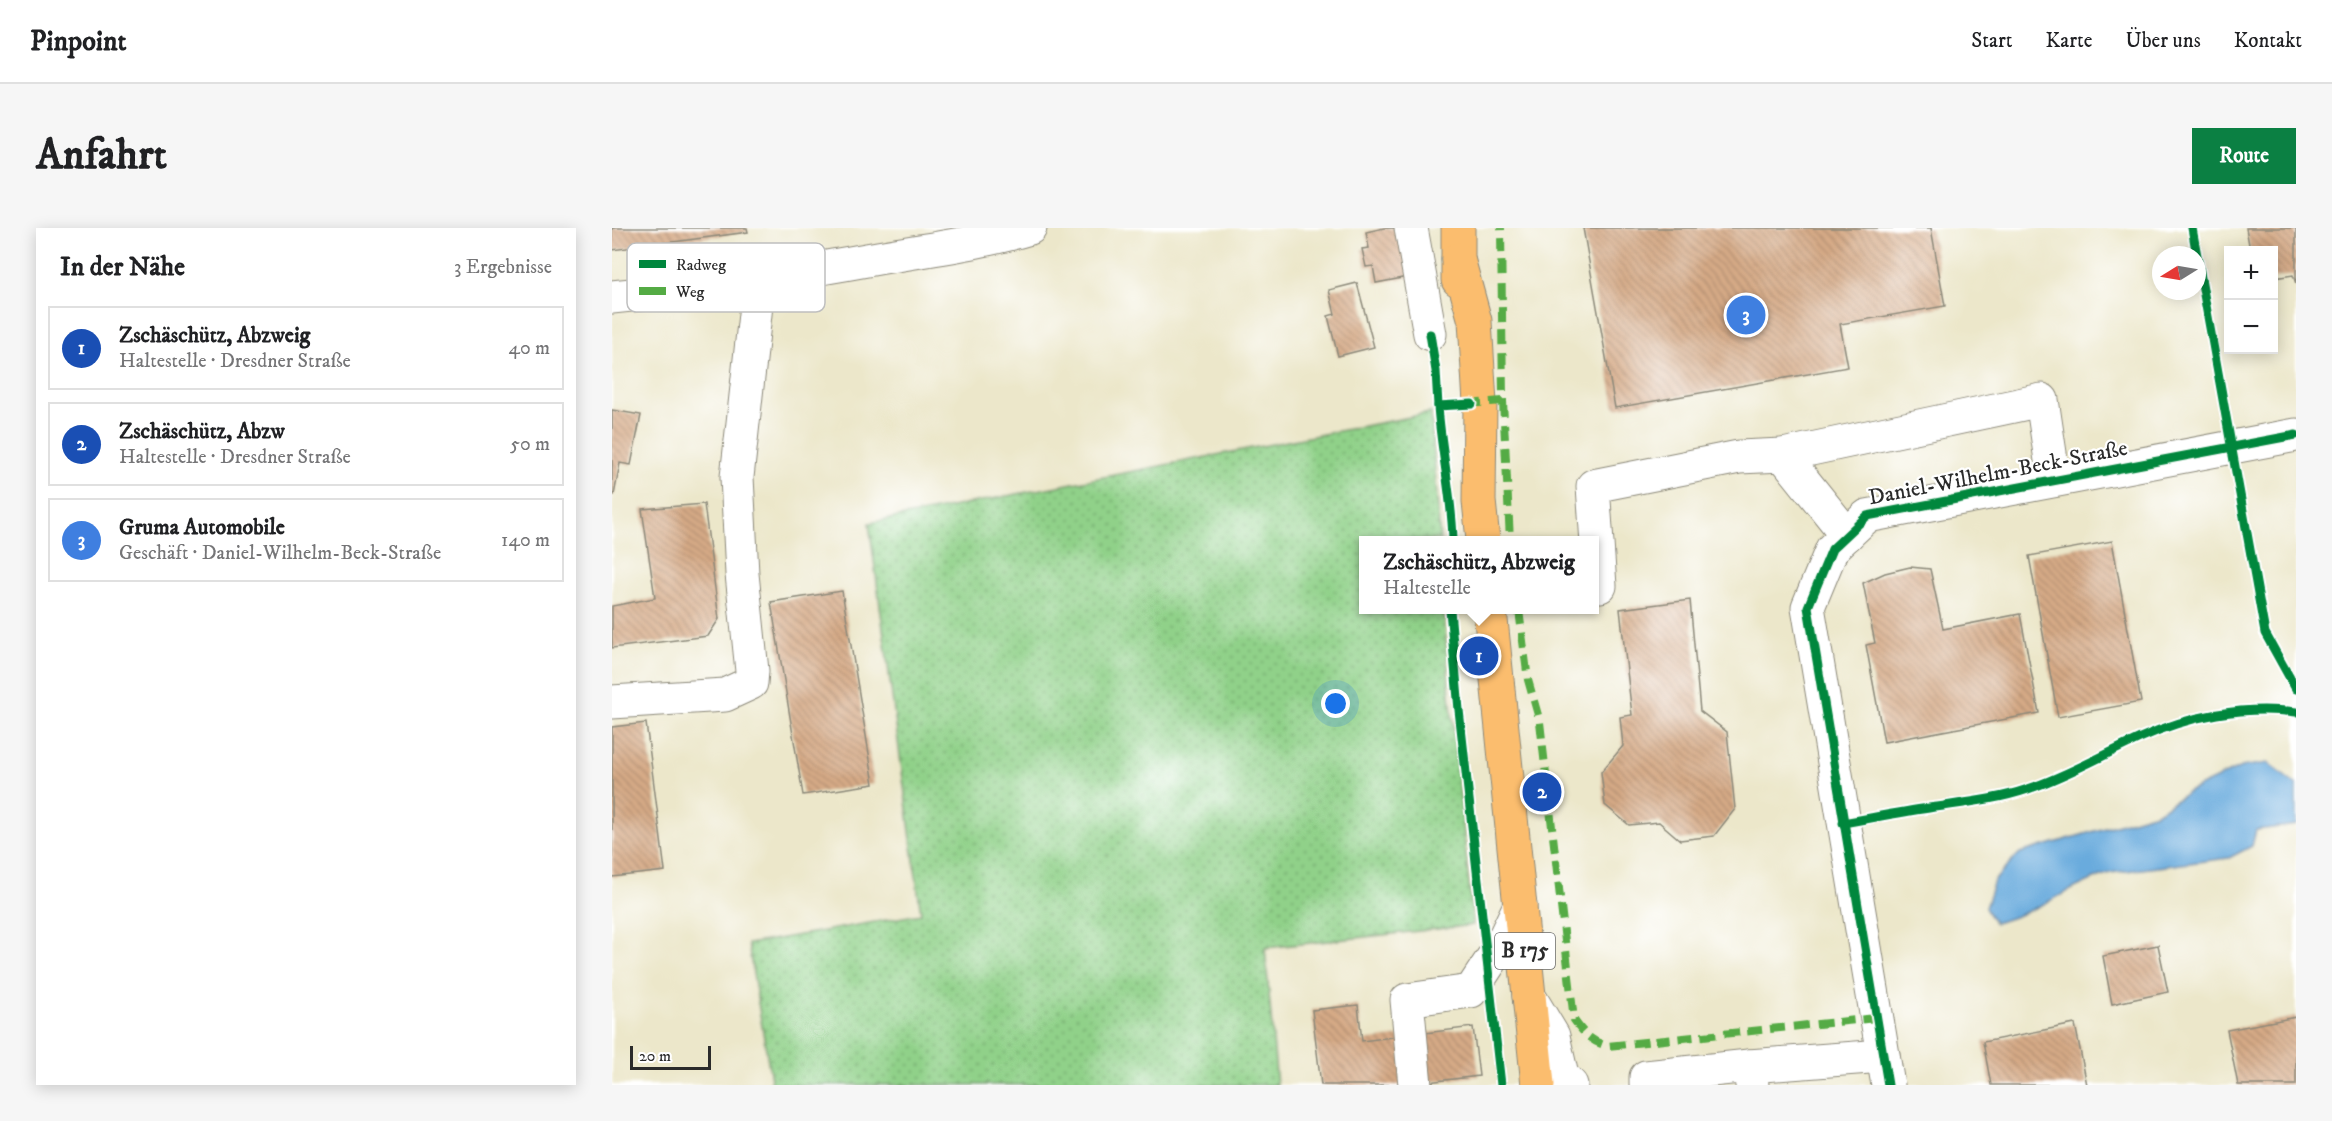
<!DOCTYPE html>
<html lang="de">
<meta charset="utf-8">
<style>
body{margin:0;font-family:"IM FELL DW Pica",serif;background:#f6f6f6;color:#202124}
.controls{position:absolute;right:18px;top:18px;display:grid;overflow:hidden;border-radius:0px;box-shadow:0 3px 15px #0003}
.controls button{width:54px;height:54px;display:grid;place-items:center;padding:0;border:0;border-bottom:2px solid #e0e0e0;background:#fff;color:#202124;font:30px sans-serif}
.compass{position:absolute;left:1540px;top:18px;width:54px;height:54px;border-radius:50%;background:#fff;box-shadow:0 3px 15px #0003;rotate:259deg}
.scale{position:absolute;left:18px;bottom:15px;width:81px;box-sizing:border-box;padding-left:6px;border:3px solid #2b2b2b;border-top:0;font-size:16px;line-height:21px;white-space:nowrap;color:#2b2b2b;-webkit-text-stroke:4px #fff;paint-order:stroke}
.you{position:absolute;left:724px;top:476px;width:21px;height:21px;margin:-15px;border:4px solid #fff;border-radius:50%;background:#1a73e8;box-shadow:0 0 0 9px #1a73e833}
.badge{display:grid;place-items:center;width:39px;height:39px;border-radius:50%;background:#0b8043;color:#fff;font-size:20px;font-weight:700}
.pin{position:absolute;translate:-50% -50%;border:3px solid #fff;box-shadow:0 2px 6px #0006}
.popup{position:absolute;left:747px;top:308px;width:240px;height:78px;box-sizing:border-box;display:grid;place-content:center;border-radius:0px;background:#fff;filter:drop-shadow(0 2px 4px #0005);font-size:20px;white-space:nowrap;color:#757577}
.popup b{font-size:22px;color:#202124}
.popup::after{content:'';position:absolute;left:50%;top:100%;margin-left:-12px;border:12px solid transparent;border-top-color:#fff}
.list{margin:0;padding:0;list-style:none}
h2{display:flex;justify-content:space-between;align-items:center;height:78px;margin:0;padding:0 24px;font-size:26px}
h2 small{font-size:20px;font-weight:400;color:#757577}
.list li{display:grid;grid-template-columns:39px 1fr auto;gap:18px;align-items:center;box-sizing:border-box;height:84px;margin:0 12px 12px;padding:0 12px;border:2px solid #e0e0e0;border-radius:0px}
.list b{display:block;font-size:22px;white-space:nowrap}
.list p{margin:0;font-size:20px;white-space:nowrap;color:#757577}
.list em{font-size:20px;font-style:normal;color:#757577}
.map{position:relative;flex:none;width:1684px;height:857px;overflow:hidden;border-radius:0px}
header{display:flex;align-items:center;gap:36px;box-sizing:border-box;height:84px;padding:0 30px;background:#fff;border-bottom:2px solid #e0e0e0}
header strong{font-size:28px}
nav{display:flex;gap:33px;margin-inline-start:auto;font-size:21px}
.intro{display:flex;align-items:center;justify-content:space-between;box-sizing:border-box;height:144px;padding:0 36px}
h1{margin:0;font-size:42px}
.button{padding:15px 27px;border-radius:0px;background:#0b8043;color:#fff;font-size:21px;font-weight:700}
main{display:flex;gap:36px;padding:0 36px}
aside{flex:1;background:#fff;border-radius:0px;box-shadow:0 3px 15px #0003}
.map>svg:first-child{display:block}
</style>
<header>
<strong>Pinpoint</strong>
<nav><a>Start</a><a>Karte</a><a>Über uns</a><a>Kontakt</a></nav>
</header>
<div class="intro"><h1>Anfahrt</h1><a class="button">Route</a></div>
<main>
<aside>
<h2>In der Nähe<small>3 Ergebnisse</small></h2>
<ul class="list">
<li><span class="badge" style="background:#1a4fb4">1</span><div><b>Zschäschütz, Abzweig</b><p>Haltestelle · Dresdner Straße</p></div><em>40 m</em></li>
<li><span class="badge" style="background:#1a4fb4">2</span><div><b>Zschäschütz, Abzw</b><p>Haltestelle · Dresdner Straße</p></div><em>50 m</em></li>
<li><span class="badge" style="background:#3f7fe0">3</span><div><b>Gruma Automobile</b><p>Geschäft · Daniel-Wilhelm-Beck-Straße</p></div><em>140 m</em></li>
</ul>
</aside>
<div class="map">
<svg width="1684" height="857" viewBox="0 0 1684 857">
<defs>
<pattern id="grass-dots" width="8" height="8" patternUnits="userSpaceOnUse" patternTransform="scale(1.5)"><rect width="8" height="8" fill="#90d189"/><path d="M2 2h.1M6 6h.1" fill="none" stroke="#76aa70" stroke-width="1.8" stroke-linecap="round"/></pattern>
<pattern id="building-back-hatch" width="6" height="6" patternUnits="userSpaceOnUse" patternTransform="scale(1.5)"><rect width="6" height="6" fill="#d6aa86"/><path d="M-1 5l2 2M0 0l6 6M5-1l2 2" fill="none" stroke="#ae8b6e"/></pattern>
</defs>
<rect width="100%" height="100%" fill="#fff"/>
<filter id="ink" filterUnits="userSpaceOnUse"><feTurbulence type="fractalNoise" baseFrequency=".0167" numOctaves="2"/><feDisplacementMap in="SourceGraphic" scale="12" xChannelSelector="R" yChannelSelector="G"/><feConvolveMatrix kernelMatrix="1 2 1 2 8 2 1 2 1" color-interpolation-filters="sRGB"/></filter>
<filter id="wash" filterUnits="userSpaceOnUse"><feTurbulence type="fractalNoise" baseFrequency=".008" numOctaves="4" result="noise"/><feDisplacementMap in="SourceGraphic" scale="24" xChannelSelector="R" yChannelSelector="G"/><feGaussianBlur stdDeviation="1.35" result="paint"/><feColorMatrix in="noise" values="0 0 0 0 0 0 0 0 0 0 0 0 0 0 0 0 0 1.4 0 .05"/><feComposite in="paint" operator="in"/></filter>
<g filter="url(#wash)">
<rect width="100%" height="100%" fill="#ece7ca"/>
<path fill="url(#grass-dots)" stroke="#5e7e5a" stroke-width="1.5" d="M819 185 828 312H752V382H832L837 456 861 697 653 720 665 857H160L136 716 309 686 257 295Z"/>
<path fill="#69abdd" stroke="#4a6b84" stroke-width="1.5" d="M1656 535 1684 557V597L1644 602 1640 618 1617 630 1498 645C1458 658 1423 686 1382 695L1373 680 1382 653 1408 625 1544 585 1578 563 1629 539Z"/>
<g id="blocks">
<g fill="url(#building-back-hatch)">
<path d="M0 0H135L136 4 0 22Z"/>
<path d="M772 0H791L801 48 764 55 761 38 754 39 750 21 757 20 754 4Z"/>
<path d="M971 0H1319L1333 78 1228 96 1236 139 1003 180Z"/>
<path d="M1634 0H1684V56L1681 47 1662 50V22H1638Z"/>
<path d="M745 55 762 119 726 128 716 88 723 86 717 62Z"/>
<path d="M0 182 29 187 19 237 8 235 2 267H0Z"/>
<path d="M92 276 107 391 96 408 0 420V378L43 370 30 281Z"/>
<path d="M1500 313 1529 474 1446 489 1417 328Z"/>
<path d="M1298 339 1318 341 1331 401 1408 386 1427 485 1272 514 1254 417 1263 415 1251 355 1273 345Z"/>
<path d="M230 363 262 556 191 567 159 374Z"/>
<path d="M1078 372 1088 483 1115 504 1123 581 1102 608 1068 612 1047 594 1017 597 993 577 989 544 1011 518 1008 489 1020 487 1008 381Z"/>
<path d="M34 495 53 643 0 649V499Z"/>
<path d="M1546 717 1556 764 1500 776 1491 728Z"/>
<path d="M746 777 750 813 861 799 867 848 789 857H709L700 782Z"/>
<path d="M1684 789V857H1626L1615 802Z"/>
<path d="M1463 796 1475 857H1379L1371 814Z"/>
</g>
</g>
</g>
<g filter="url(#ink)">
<use href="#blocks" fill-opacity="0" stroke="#8c897a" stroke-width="1.5"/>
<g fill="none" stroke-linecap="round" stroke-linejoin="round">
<g stroke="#8c897a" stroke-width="35">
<g id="minor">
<path d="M799 0 818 106"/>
<path d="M0 69C89 61 178 46 266 30 317 21 369 15 418 0"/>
<path d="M1235 307 1171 227 1430 172 1442 252"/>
<path d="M988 358 981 258 1127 229 1171 227"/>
<path d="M0 474 113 467 139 455 140 443 130 346 125 249 147 50"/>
<path d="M917 768 941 808 950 848 959 857"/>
<path d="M1137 838 1271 828"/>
<path d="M803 857 795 772 859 763 888 719 908 677"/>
<path d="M1034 857V849L1137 838 1140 857"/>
<path d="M1276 857 1196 379 1220 321 1255 288 1684 207"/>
</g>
</g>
<g stroke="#8c897a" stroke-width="35">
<g id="major">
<path d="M846 0V52"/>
<path d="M846 31 863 93 868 175 867 273 871 312"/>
<path d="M878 382 926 857"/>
</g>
</g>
<use href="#minor" stroke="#fff" stroke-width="33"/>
<use href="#major" stroke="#fbbd6e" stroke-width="33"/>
<g stroke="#54ab44" stroke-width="8" stroke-dasharray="15 8" stroke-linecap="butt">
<path d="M891 173 898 312"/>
<path d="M855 176 891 173 889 0"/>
<path d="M907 382 916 452 928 494 962 792C972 806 979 813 995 818L1264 790"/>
</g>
<g stroke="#fff" stroke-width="13">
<g id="cycleway">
<path d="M1580 0 1653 405 1684 461"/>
<path d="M818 106 824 143 826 178 860 176"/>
<path d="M826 178C829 223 840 267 841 312"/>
<path d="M838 382 847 482 889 857"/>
<path d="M1231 595C1260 590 1288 584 1317 580 1350 575 1384 572 1416 561 1455 548 1491 527 1528 510 1576 488 1632 477 1684 484"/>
<path d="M1276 857 1196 379 1220 321 1255 288 1684 207"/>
</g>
</g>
<use href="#cycleway" stroke="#00873e" stroke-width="9"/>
</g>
</g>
<g text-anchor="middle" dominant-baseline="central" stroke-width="4.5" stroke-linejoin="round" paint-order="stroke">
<rect fill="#fff" stroke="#6b6b6b" stroke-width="1.5" x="883" y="705" width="60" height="36" rx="4.5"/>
<g font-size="21" font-weight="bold" fill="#2b2b2b">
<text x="913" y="723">B 175</text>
</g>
<g font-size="22" fill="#2b2b2b" stroke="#fff">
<text transform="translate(1386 245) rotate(-11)">Daniel-Wilhelm-Beck-Straße</text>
</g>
</g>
<rect x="15" y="15" width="198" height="69" rx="9" fill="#fff" stroke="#bfbfbf" stroke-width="1.5"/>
<rect x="27" y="32" width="27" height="8" fill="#00873e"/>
<rect x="27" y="59" width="27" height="8" fill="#54ab44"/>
<g font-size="16" fill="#2b2b2b">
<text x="64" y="42">Radweg</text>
<text x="64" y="69">Weg</text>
</g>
</svg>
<div class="controls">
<button>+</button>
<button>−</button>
</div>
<svg class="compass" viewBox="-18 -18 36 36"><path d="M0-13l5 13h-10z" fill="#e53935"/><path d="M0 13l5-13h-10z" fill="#757577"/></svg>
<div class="scale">20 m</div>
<div class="you"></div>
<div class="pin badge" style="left:867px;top:428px;background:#1a4fb4">1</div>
<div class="popup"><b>Zschäschütz, Abzweig</b>Haltestelle</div>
<div class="pin badge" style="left:930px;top:564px;background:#1a4fb4">2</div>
<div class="pin badge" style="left:1134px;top:87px;background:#3f7fe0">3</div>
</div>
</main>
